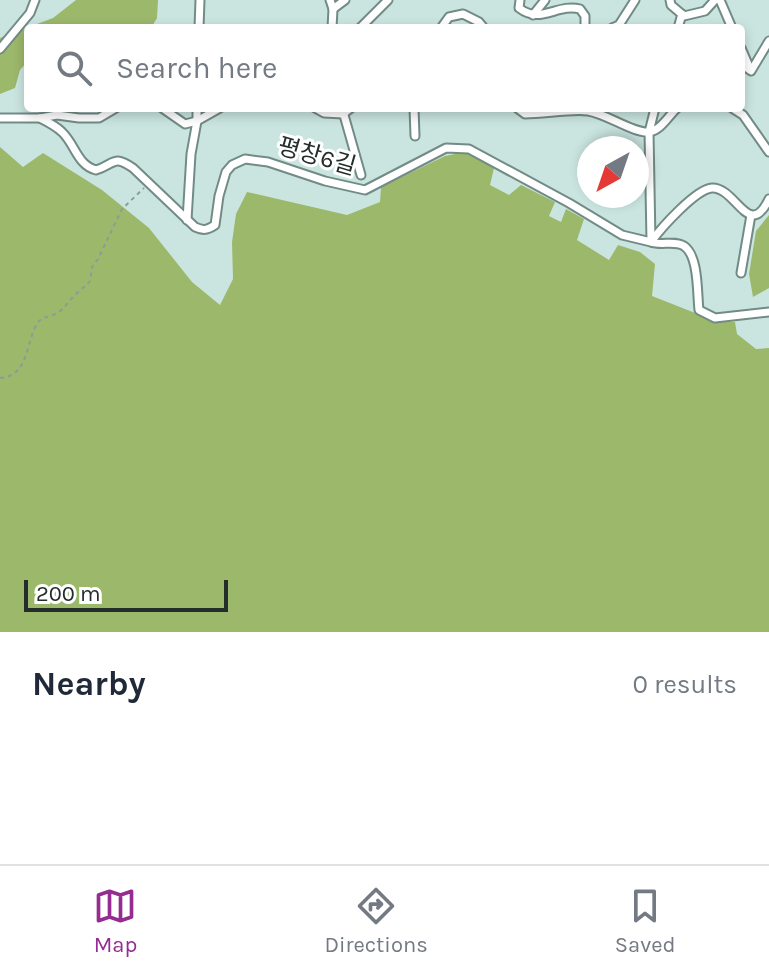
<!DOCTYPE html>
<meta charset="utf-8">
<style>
body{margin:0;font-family:Karla,"Noto Sans KR",sans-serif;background:#f2f2f3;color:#1f2937}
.compass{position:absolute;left:577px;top:136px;width:72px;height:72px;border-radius:50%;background:#fff;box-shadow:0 4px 12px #0003;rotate:220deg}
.scale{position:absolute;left:24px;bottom:20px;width:204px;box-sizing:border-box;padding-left:8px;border:4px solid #232d2b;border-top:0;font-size:22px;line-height:28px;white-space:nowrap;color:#232d2b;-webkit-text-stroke:6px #fff;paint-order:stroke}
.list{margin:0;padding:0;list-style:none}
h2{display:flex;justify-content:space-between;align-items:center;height:104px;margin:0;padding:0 32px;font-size:34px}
h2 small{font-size:26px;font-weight:400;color:#747a83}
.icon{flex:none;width:44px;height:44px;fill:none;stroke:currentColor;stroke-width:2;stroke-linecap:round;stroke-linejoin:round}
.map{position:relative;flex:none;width:769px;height:632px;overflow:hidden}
.search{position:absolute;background:#fff;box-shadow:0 4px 12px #0003;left:24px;right:24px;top:24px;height:88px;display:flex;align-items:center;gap:20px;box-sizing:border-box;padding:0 28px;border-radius:8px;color:#747a83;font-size:30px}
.sheet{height:232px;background:#fff}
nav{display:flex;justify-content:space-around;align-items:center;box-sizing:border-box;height:112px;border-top:2px solid #e0e1e3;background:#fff;font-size:22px;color:#747a83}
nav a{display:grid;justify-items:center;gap:4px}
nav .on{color:#942c91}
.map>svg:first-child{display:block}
</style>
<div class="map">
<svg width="769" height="632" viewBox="0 0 769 632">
<rect width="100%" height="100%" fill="#cae5e0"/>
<g fill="#9cb86b">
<path d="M76 0H158L157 18 151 28H28V61L20 70 15 88 0 94V38L53 18Z"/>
<path d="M0 147 23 167 43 153 102 190 149 228 192 282 220 305 233 279 232 242 236 214 247 192 347 215 380 202 381 187 445 156 465 152 494 168 490 185 509 195 521 185 555 202 549 216 561 222 566 209 584 219 577 240 609 260 618 245 640 252 655 264 652 296 718 322H735L737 334 756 349 769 348V632H0Z"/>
<path d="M769 215V288L753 297 749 274 756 231Z"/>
</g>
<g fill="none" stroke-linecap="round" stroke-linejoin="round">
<g stroke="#728b86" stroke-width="11">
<g id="minor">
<path d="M330 0 333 9 332 28"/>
<path d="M520 0 519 8C541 25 557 3 580 9L585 16V28"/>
<path d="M670 0 671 5 684 16 705 11 715 0"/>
<path d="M720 0 732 28"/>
<path d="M333 9 345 0"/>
<path d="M533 15 545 0"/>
<path d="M199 28 200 0"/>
<path d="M360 28 388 0"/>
<path d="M441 28 449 17 463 14 479 22 484 28"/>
<path d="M612 28 619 25 635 0"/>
<path d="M678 28 682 14"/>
<path d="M741 48 750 69"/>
<path d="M0 49 30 13 35 0"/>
<path d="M741 64 751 71 769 41"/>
<path d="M162 108 185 124 197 121 220 108"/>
<path d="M315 108 324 113 343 114 351 108"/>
<path d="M342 108 361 175"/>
<path d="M414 108 415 136"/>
<path d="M517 108 525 114C544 114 570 109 588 111 607 114 633 133 648 132 661 131 669 115 677 108"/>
<path d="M655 108 649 132 651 242C662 246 674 240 684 246 699 256 697 294 699 310L715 318 769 312"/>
<path d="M732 108 743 115 769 152"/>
<path d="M0 118H40L57 115 79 118H99L116 108"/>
<path d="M40 118C48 122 56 126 62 132 75 144 77 165 96 170 115 164 113 154 133 168L195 227C204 231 207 230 215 225L219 196 226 172 232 165 245 159 268 162 325 181 365 190 446 148 469 149 569 203 622 235 651 242C661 228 696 189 712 188 736 187 749 241 769 199"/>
<path d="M187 220 191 154 197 121V108"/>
<path d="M741 273 751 215"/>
</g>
</g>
<path stroke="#899d99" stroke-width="2" stroke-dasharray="4 4" stroke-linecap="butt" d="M0 378C29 376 25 344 37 324 41 317 46 318 53 315 65 310 67 302 76 294 81 289 86 286 90 281L92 267 98 259 122 209 144 188"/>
<use href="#minor" stroke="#fff" stroke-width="7"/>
</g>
<g text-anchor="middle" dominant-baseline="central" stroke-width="6" stroke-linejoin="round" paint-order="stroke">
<g font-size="24" fill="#232d2b" stroke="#fff">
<text transform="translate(317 156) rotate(16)">평창6길</text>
</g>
</g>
</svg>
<svg class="compass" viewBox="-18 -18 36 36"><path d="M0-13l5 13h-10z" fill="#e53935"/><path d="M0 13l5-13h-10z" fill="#747a83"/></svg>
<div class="scale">200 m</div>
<div class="search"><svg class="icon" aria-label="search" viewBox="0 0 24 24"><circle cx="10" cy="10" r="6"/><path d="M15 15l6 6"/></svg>Search here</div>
</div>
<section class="sheet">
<h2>Nearby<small>0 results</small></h2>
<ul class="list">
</ul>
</section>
<nav>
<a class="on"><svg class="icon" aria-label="map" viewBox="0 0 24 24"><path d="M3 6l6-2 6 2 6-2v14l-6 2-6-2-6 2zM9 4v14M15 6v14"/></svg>Map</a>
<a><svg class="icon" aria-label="directions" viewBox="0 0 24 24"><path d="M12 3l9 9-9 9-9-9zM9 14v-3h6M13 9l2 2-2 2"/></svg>Directions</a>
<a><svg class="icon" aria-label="saved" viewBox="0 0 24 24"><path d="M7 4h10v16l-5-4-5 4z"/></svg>Saved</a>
</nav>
